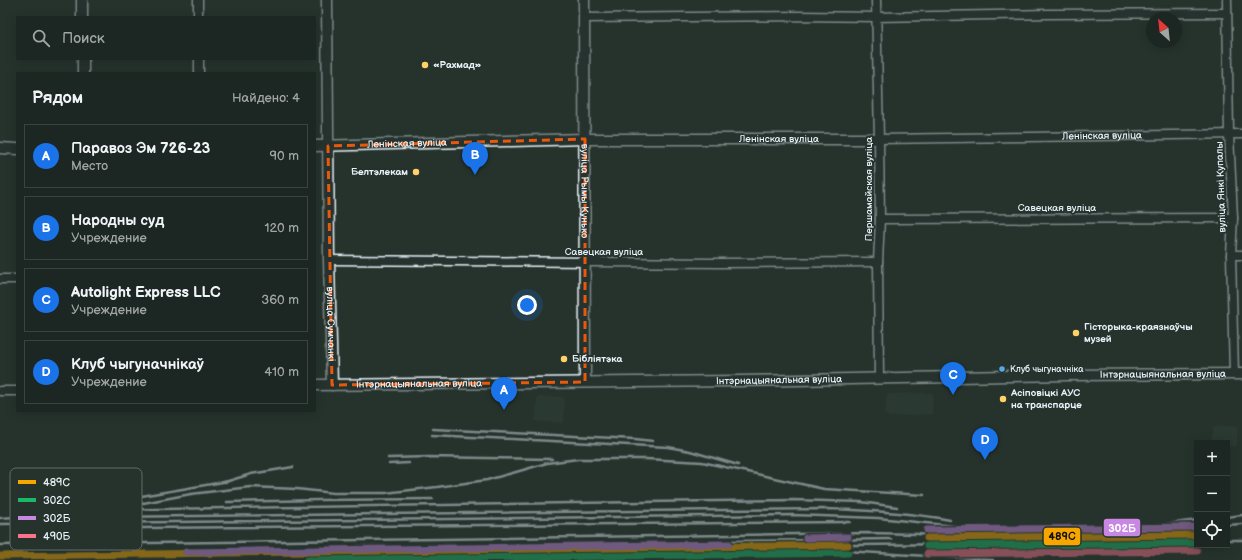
<!DOCTYPE html>
<html lang="ru">
<meta charset="utf-8">
<style>
body{margin:0;font-family:"Balsamiq Sans",sans-serif;background:#29322f;color:#f1f3f6}
.controls{position:absolute;right:12px;bottom:12px;display:grid;overflow:hidden;border-radius:0px;box-shadow:0 2px 10px #0003}
.controls button{width:36px;height:36px;display:grid;place-items:center;padding:0;border:0;border-bottom:1px solid #3a4340;background:#1c2622;color:#f1f3f6;font:20px sans-serif}
.compass{position:absolute;left:1146px;top:12px;width:36px;height:36px;border-radius:50%;background:#1c2622;box-shadow:0 2px 10px #0003;rotate:333deg}
.you{position:absolute;left:527px;top:305px;width:14px;height:14px;margin:-10px;border:3px solid #fff;border-radius:50%;background:#1a73e8;box-shadow:0 0 0 6px #1a73e833}
.badge{display:grid;place-items:center;width:26px;height:26px;border-radius:50%;background:#1a73e8;color:#fff;font-size:13px;font-weight:700}
.pin{position:absolute;translate:-50% -33px;filter:drop-shadow(0 1px 2px #0008)}
.pin::after{content:'';position:absolute;top:21px;width:14px;height:12px;background:inherit;clip-path:polygon(0 0,100% 0,50% 100%)}
.list{margin:0;padding:0;list-style:none}
h2{display:flex;justify-content:space-between;align-items:center;height:52px;margin:0;padding:0 16px;font-size:17px}
h2 small{font-size:13px;font-weight:400;color:#a0a5a5}
.list li{display:grid;grid-template-columns:26px 1fr auto;gap:12px;align-items:center;box-sizing:border-box;height:64px;margin:0 8px 8px;padding:0 8px;border:1px solid #3a4340;border-radius:0px}
.list b{display:block;font-size:15px;white-space:nowrap}
.list p{margin:0;font-size:13px;white-space:nowrap;color:#a0a5a5}
.list em{font-size:13px;font-style:normal;color:#a0a5a5}
.icon{flex:none;width:22px;height:22px;fill:none;stroke:currentColor;stroke-width:2;stroke-linecap:round;stroke-linejoin:round}
.map{position:relative;flex:none;width:1242px;height:560px;overflow:hidden}
.search{position:absolute;background:#1c2622;box-shadow:0 2px 10px #0003;left:16px;top:16px;width:300px;height:44px;display:flex;align-items:center;gap:10px;box-sizing:border-box;padding:0 14px;border-radius:0px;color:#a0a5a5;font-size:15px}
.panel{position:absolute;background:#1c2622;box-shadow:0 2px 10px #0003;left:16px;top:72px;width:300px;height:340px;border-radius:0px}
.map>svg:first-child{display:block}
</style>
<div class="map">
<svg width="1242" height="560" viewBox="0 0 1242 560">
<rect width="100%" height="100%" fill="#26332d"/>
<filter id="ink" filterUnits="userSpaceOnUse"><feTurbulence type="fractalNoise" baseFrequency=".025" numOctaves="2"/><feDisplacementMap in="SourceGraphic" scale="8" xChannelSelector="R" yChannelSelector="G"/><feConvolveMatrix kernelMatrix="1 2 1 2 8 2 1 2 1" color-interpolation-filters="sRGB"/></filter>
<g filter="url(#ink)">
<g fill="#333f3a">
<path d="M933 393 932 414 889 417 885 414 887 394Z"/>
<path d="M537 397H564V423L535 421Z"/>
<path d="M1214 426H1237V446L1227 447V443H1211Z"/>
</g>
<g fill="none" stroke-linecap="round" stroke-linejoin="round">
<g stroke="#e8f1f8" stroke-width="11">
<g id="minor">
<path d="M198 0V17"/>
<path d="M876 0 879 139 880 219 878 262 879 378"/>
<path d="M1227 0 1229 134 1233 218 1231 255 1234 374"/>
<path d="M584 18 799 16 876 17 1048 14 1227 13"/>
<path d="M199 59V73"/>
<path id="s1" d="M879 139 1242 134"/>
<path d="M880 219 1233 218"/>
<path d="M1231 255H1242"/>
<path d="M329 260 719 263 878 262"/>
<path d="M0 279H17"/>
<path d="M0 391H17"/>
</g>
</g>
<g stroke="#e8f1f8" stroke-width="13">
<g id="tertiary">
<path d="M82 0V17"/>
<path id="s2" d="M327 0 329 260 332 385"/>
<path id="s3" d="M584 0 585 382"/>
<path d="M83 59V73"/>
<path id="s4" d="M315 146 585 139H879"/>
<path d="M0 148 17 149"/>
<path id="s5" d="M315 385 740 381 1068 375 1242 374"/>
</g>
</g>
<use href="#minor" stroke="#26332d" stroke-width="8"/>
<use href="#tertiary" stroke="#26332d" stroke-width="10"/>
<g stroke="#e8f1f8" stroke-width="2.5">
<path d="M433 429 635 439 653 441"/>
<path d="M432 435 668 447 690 451 738 465"/>
<path d="M388 458 428 457 552 459"/>
<path d="M389 464 409 463"/>
<path d="M225 482 251 474 293 467"/>
<path d="M227 502 319 500 433 499"/>
<path d="M138 504 191 494 250 487 297 489 333 493H385L437 487 487 480 516 472 547 463 578 459H646L702 462 824 489 924 495"/>
<path d="M83 506 229 481"/>
<path d="M105 517 825 509C867 510 909 512 950 520"/>
<path d="M1227 517 1242 515"/>
<path d="M0 518 30 516 89 510 793 500 861 502 897 507"/>
<path d="M0 524 793 515 878 518 993 530 1071 536"/>
<path d="M1227 525 1242 524"/>
<path d="M142 528 850 522"/>
<path d="M1149 533 1197 527"/>
<path d="M1083 536 1134 531 1167 524 1197 520"/>
<path d="M1227 540H1242"/>
<path d="M0 545 869 533 918 534 959 538"/>
<path d="M852 545 1078 543 1197 541"/>
<path d="M357 546 891 539"/>
<path d="M845 551 993 560"/>
</g>
<g stroke="#26332d" stroke-width="10">
<g id="rail-1">
<path d="M927 538 1197 535"/>
<path d="M0 556 848 545"/>
</g>
</g>
<g stroke="#26332d" stroke-width="10">
<g id="rail-2">
<path d="M927 546 1197 543"/>
<path d="M308 560 848 553"/>
</g>
</g>
<g stroke="#26332d" stroke-width="10">
<g id="rail-3">
<path d="M927 530 1197 527"/>
<path d="M806 538 848 537"/>
<path d="M186 552 729 544"/>
</g>
</g>
<g stroke="#26332d" stroke-width="10">
<path id="rail-4" d="M927 554 1197 551"/>
</g>
<use href="#rail-1" stroke="#f7a600" stroke-width="7"/>
<use href="#rail-2" stroke="#1ab867" stroke-width="7"/>
<use href="#rail-3" stroke="#c787e3" stroke-width="7"/>
<use href="#rail-4" stroke="#fc738d" stroke-width="7"/>
</g>
</g>
<path d="M0 0H1242V560H0ZM585 139V382L332 385 328 146Z" fill="#26332d" fill-opacity=".55" fill-rule="evenodd"/>
<path fill="none" stroke="#e8590c" stroke-width="3" stroke-dasharray="8 5" stroke-linejoin="round" d="M585 139V382L332 385 328 146Z"/>
<g fill="#ffd166" stroke="#26332d" stroke-width="1.5">
<circle cx="425" cy="65" r="4"/>
<circle cx="416" cy="172" r="4"/>
<circle cx="1076" cy="333" r="4"/>
<circle cx="564" cy="359" r="4"/>
<circle cx="1003" cy="399" r="4"/>
</g>
<circle fill="#5aa8eb" stroke="#26332d" stroke-width="1.5" cx="1002" cy="369" r="3.5"/>
<g text-anchor="middle" dominant-baseline="central" stroke-width="4" stroke-linejoin="round" paint-order="stroke">
<g font-size="9" fill="#e8f1f8" stroke="#26332d" text-anchor="start">
<text x="1010" y="369">Клуб чыгуначніка</text>
</g>
<g font-size="10" font-weight="bold" fill="#e8f1f8" stroke="#26332d" text-anchor="start">
<text x="433" y="65">«Рахмад»</text>
<text x="408" y="172" text-anchor="end">Белтэлекам</text>
<text x="1084" y="327">Гісторыка-краязнаўчы<tspan x="1084" dy="12">музей</tspan></text>
<text x="572" y="359">Бібліятэка</text>
<text x="1011" y="393">Асіповіцкі АУС<tspan x="1011" dy="12">на транспарце</tspan></text>
</g>
<g font-size="10" fill="#e8f1f8" stroke="#26332d">
<text stroke="none"><textPath href="#s1" startOffset="223">Ленінская вуліца</textPath></text>
<text stroke="none"><textPath href="#s4" startOffset="464">Ленінская вуліца</textPath></text>
<text stroke="none"><textPath href="#s4" startOffset="92">Ленінская вуліца</textPath></text>
<text transform="translate(1221 187) rotate(-92)">вуліца Янкі Купалы</text>
<text transform="translate(869 189) rotate(-90)">Першамайская вуліца</text>
<text stroke="none"><textPath href="#s3" startOffset="191">вуліца Рымы Кунько</textPath></text>
<text x="1057" y="208">Савецкая вуліца</text>
<text x="604" y="252">Савецкая вуліца</text>
<text stroke="none"><textPath href="#s2" startOffset="324">вуліца Сумчанкі</textPath></text>
<text stroke="none"><textPath href="#s5" startOffset="848">Інтэрнацыянальная вуліца</textPath></text>
<text stroke="none"><textPath href="#s5" startOffset="464">Інтэрнацыянальная вуліца</textPath></text>
<text stroke="none"><textPath href="#s5" startOffset="104">Інтэрнацыянальная вуліца</textPath></text>
</g>
</g>
<rect x="10" y="468" width="132" height="82" rx="6" fill="#26332d" stroke="#606c6a" stroke-width="1"/>
<rect x="18" y="480" width="18" height="4" fill="#f7a600"/>
<rect x="18" y="498" width="18" height="4" fill="#1ab867"/>
<rect x="18" y="516" width="18" height="4" fill="#c787e3"/>
<rect x="18" y="534" width="18" height="4" fill="#fc738d"/>
<g font-size="11" fill="#e8f1f8">
<text x="43" y="486">489С</text>
<text x="43" y="504">302С</text>
<text x="43" y="522">302Б</text>
<text x="43" y="540">490Б</text>
</g>
<g stroke="#26332d" stroke-width="1.5">
<rect x="1103" y="518" width="38" height="19" rx="4" fill="#c787e3"/>
<rect x="1043" y="527" width="38" height="19" rx="4" fill="#f7a600"/>
</g>
<g font-size="11" text-anchor="middle" font-weight="bold" fill="#fff">
<text x="1122" y="532">302Б</text>
</g>
<g font-size="11" text-anchor="middle" font-weight="bold" fill="#111">
<text x="1062" y="540">489С</text>
</g>
</svg>
<div class="controls">
<button>+</button>
<button>−</button>
<button><svg class="icon" aria-label="locate" viewBox="0 0 24 24"><circle cx="12" cy="12" r="6"/><path d="M12 2v4M12 18v4M2 12h4M18 12h4"/></svg></button>
</div>
<svg class="compass" viewBox="-18 -18 36 36"><path d="M0-13l5 13h-10z" fill="#e53935"/><path d="M0 13l5-13h-10z" fill="#a0a5a5"/></svg>
<div class="you"></div>
<div class="pin badge" style="left:504px;top:410px">A</div>
<div class="pin badge" style="left:475px;top:175px">B</div>
<div class="pin badge" style="left:953px;top:395px">C</div>
<div class="pin badge" style="left:985px;top:460px">D</div>
<div class="search"><svg class="icon" aria-label="search" viewBox="0 0 24 24"><circle cx="10" cy="10" r="6"/><path d="M15 15l6 6"/></svg>Поиск</div>
<section class="panel">
<h2>Рядом<small>Найдено: 4</small></h2>
<ul class="list">
<li><span class="badge">A</span><div><b>Паравоз Эм 726-23</b><p>Место</p></div><em>90 m</em></li>
<li><span class="badge">B</span><div><b>Народны суд</b><p>Учреждение</p></div><em>120 m</em></li>
<li><span class="badge">C</span><div><b>Autolight Express LLC</b><p>Учреждение</p></div><em>360 m</em></li>
<li><span class="badge">D</span><div><b>Клуб чыгуначнікаў</b><p>Учреждение</p></div><em>410 m</em></li>
</ul>
</section>
</div>
